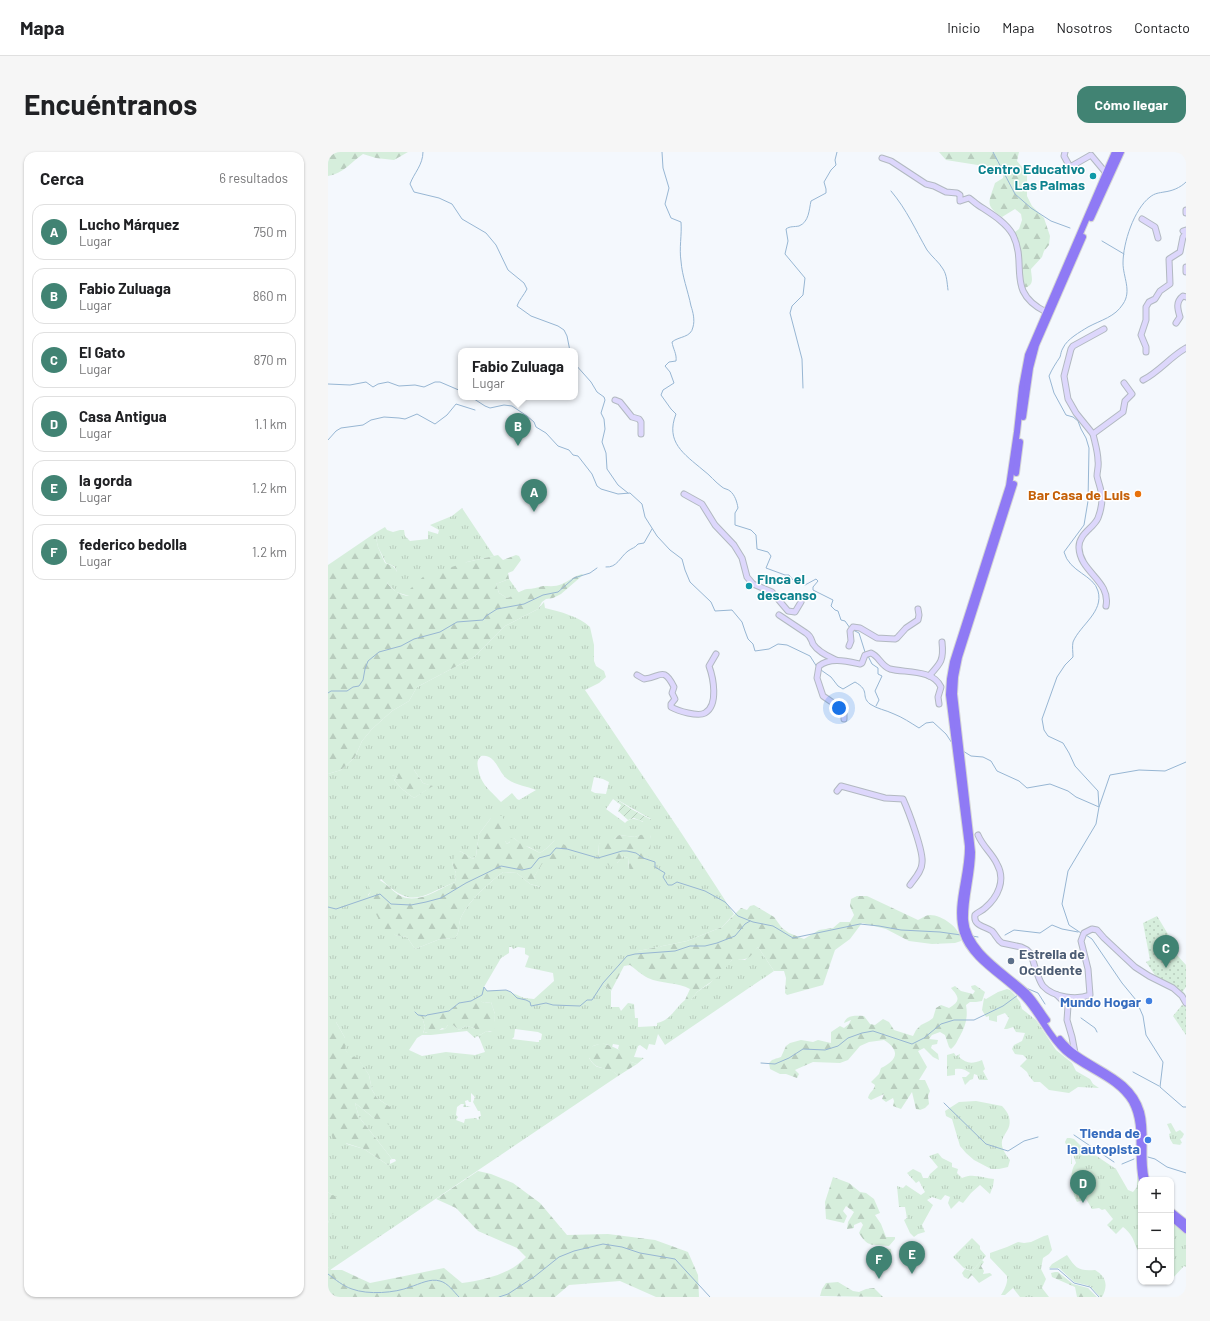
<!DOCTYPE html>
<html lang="es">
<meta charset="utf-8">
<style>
body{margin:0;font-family:Barlow,sans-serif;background:#f6f6f6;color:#202124}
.controls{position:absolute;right:12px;bottom:12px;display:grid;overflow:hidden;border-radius:8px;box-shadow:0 1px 3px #0004}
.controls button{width:36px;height:36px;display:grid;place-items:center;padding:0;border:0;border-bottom:1px solid #e0e0e0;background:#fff;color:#202124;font:20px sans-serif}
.you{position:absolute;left:511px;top:556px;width:14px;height:14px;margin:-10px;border:3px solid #fff;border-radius:50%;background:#1a73e8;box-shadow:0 0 0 6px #1a73e833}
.badge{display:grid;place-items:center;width:26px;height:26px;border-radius:50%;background:#418373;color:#fff;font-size:13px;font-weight:700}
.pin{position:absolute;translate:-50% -33px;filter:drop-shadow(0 1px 2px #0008)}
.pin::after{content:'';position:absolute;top:21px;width:14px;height:12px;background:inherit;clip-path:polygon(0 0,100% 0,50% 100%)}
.popup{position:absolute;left:130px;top:196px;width:120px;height:52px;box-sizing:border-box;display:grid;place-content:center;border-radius:8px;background:#fff;filter:drop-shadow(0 1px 3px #0005);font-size:13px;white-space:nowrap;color:#757577}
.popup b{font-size:15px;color:#202124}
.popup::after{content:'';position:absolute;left:50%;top:100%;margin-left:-8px;border:8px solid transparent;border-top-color:#fff}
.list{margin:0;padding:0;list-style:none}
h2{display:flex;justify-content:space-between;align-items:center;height:52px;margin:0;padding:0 16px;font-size:17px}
h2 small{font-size:13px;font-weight:400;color:#757577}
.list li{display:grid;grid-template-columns:26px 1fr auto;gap:12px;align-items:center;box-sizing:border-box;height:56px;margin:0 8px 8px;padding:0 8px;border:1px solid #e0e0e0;border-radius:12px}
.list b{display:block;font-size:15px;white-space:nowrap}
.list p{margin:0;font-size:13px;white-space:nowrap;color:#757577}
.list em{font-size:13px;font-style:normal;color:#757577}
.icon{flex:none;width:22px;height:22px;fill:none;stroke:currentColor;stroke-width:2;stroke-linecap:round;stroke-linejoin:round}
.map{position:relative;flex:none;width:858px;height:1145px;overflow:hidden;border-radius:12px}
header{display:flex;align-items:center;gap:24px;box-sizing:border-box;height:56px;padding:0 20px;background:#fff;border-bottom:1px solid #e0e0e0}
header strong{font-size:19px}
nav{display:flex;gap:22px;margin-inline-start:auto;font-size:14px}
.intro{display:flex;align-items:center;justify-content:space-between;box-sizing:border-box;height:96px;padding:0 24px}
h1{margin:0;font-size:28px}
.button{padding:10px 18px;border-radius:12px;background:#418373;color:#fff;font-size:14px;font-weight:700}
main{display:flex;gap:24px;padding:0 24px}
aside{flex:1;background:#fff;border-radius:12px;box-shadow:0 1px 3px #0004}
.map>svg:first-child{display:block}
</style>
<header>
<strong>Mapa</strong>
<nav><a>Inicio</a><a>Mapa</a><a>Nosotros</a><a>Contacto</a></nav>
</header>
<div class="intro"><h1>Encuéntranos</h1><a class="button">Cómo llegar</a></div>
<main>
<aside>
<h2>Cerca<small>6 resultados</small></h2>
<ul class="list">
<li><span class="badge">A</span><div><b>Lucho Márquez</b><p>Lugar</p></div><em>750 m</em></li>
<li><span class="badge">B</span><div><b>Fabio Zuluaga</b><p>Lugar</p></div><em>860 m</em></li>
<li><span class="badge">C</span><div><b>El Gato</b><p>Lugar</p></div><em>870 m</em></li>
<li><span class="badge">D</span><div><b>Casa Antigua</b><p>Lugar</p></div><em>1.1 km</em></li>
<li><span class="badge">E</span><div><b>la gorda</b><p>Lugar</p></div><em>1.2 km</em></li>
<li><span class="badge">F</span><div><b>federico bedolla</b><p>Lugar</p></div><em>1.2 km</em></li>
</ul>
</aside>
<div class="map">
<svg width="858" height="1145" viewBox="0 0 858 1145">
<defs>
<pattern id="grass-tufts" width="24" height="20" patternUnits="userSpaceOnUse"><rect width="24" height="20" fill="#d6eedc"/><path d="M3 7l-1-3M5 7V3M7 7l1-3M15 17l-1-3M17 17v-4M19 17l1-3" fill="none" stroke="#b8ccbd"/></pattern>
<pattern id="forest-firs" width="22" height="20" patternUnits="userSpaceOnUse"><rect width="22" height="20" fill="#d6eedc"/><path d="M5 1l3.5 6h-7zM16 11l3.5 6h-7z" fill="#b8ccbd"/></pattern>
<pattern id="park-dots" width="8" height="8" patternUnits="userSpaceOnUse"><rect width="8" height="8" fill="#d6eedc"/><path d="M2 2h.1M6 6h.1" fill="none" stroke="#b8ccbd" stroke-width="1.8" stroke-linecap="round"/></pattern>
<pattern id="garden-furrows" width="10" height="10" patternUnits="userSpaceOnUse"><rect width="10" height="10" fill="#d6eedc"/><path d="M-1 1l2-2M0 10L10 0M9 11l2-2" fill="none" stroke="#b8ccbd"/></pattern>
</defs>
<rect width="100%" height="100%" fill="#f4f8fd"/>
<g fill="url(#grass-tufts)" fill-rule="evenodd">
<path d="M134 356 166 404 139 410 81 444 68 440 59 431 69 419 66 414 58 411 50 395 47 381 57 375 59 378 65 380 72 378H76L77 384 82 389 100 387V379L110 382 111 378 102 373 124 364Z"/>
<path d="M181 427 191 441 186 444 179 446 171 441 168 432Z"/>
<path d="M216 450 217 456C232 460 251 464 262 475L266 493V509L268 514 276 519 278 525 271 531 257 538 354 682 406 762 394 775 359 789 310 799 275 831 283 839V855H291L293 859 300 851 306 852 307 866H310V875L329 874V871C342 869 348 855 357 848H363L369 840 381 832 404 808H417L430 795 446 819 337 893 330 882 327 893 321 892 319 898 312 893 310 894 306 905 316 906 309 912 303 910 290 897 291 893 285 892 284 895C277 890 272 892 265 894L261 906C263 909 266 914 270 915 278 917 285 917 290 924L2 1118 0 1115V1071L3 1063 4 1043 0 1040V973L19 992 36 997 60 1013 68 1009 67 1007H64L31 965 27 951 47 967 62 955 49 946 44 938 41 923 30 907 21 904 17 897V886L8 870H0V622L13 618 27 605 34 589 44 577 64 559 81 549 89 535 146 505 177 474 210 457ZM153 604C167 601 170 619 178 626 186 633 198 634 208 638L191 648 189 647 184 641 173 650C161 637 153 633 150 616 149 611 149 608 153 604ZM86 618 95 631 104 634 86 646 74 637 66 628 70 625 64 623ZM266 625 275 627 281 630 278 642 267 641 263 639ZM285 647H288L323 667H316L315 670C308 667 303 665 297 671L296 670 278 657ZM163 666 177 670V689L179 692 186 686 195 694 201 695 212 701 219 696 227 688 206 725 212 735 202 732 189 721 175 720C160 732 139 750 132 768 130 775 132 780 127 786L112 787 87 797 79 785 67 783 40 743 53 727C84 758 93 744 127 730L128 721 124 711 132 699 145 707 148 704 151 682ZM291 683 307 685 312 683H322L323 686 301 717 300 706 295 704 289 711H278V707L270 705 271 692 286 687ZM181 795H184L185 797 190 795 197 796V802L201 804 197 815 225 821 226 829 206 847 196 846 178 838 159 839 156 835 173 806 181 801ZM154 844 152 849 156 851 163 850 167 862 165 879 162 880 159 879 152 883 147 876 138 874 131 878 125 873H120L117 877 95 881 97 875 94 865 121 859 131 851 143 849ZM187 877 210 880 214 882 213 888H211V890H209L184 887 186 885ZM139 879 147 886 149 884 151 885 157 900 147 903 118 900 94 904 81 898 89 886 94 883H103ZM143 941 147 945 145 950 150 959H152L153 964 150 965 151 967 150 968 148 966 137 967 136 971 128 968 130 965 128 963 129 955 133 952H136L135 955H143L138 954 137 949 140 948 141 950H143Z"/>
<path d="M679 837 682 838 687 843 692 850 694 857 708 868 728 898 744 911 748 919 762 927 765 932 771 936 750 935 741 941 721 938 712 930H706L701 924 699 920 692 914 699 907 695 903 687 902 684 897 686 893 694 889 697 881 688 880 685 875 679 877H676L681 866 677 861 669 864V870L661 868V864L658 865 654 858 656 846 658 847 670 840Z"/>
<path d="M626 901 628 904 632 902 631 905C639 912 644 912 654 908L657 917 655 919 660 928H651L649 923 646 922 645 927 642 928 637 933 634 925H638L642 921C637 917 633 916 627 917V923L619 924V903Z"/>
<path d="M648 949 674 954C677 957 680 961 681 965 686 984 662 983 682 1008L680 1015 671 1017H663L646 1008 638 1001 632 994 624 967 618 964 617 959 631 950Z"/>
<path d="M843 971 848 980 852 978 856 982 854 986 852 987 854 991 852 992 853 993 845 992 842 987 841 982 843 981 839 972Z"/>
<path d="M739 986H742L746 987 758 999 767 1003 788 1017 800 1038 805 1040 809 1035V1017L813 1032V1103C805 1093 808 1085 795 1075L788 1082 779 1073 785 1067 777 1057 774 1058 771 1056 764 1057 758 1047 749 1050C744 1040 740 1020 748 1011L744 999 743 1000 744 1012H743V1004L737 990Z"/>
<path d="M610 1001 614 1006 624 1011V1015L630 1017 629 1021 634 1026C645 1021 654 1026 666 1027L665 1034 662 1042 652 1033 643 1041 635 1051 631 1049 623 1057 620 1051 622 1045 617 1043 613 1048 604 1045 599 1048 605 1053 594 1073 597 1080 590 1082 586 1085 582 1081 576 1068 579 1066 577 1055H571L569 1034 575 1036 578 1033 593 1043 597 1040 591 1029 588 1031 579 1021 585 1017 593 1021 595 1026H600L602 1022 610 1015 601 1004Z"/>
<path d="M843 1068 858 1080V1115L856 1114 843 1128Z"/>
<path d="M720 1083 724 1098 721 1102 715 1106 713 1117 718 1127 714 1136 721 1145H692L685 1136 677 1143H673C677 1137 680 1130 679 1124L662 1106V1101L679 1095 690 1090 696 1091 703 1090 716 1084Z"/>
<path d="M644 1086 652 1094V1097L658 1104 644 1119 636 1116 625 1105Z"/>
<path d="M739 1103C748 1117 751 1119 767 1118 779 1125 780 1134 774 1145H772L762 1134 746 1130 731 1116H721L724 1112Z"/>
</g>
<g fill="url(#forest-firs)">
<path d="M0 0H80L66 8 48 6 35 2C23 10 15 22 0 24Z"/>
<path d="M611 0H691L689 9 699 21V44L704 54 716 66 722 84 721 93 716 99 714 105 703 117C703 125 708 134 695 136L686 83 687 80 691 77 694 68 693 62 687 57 674 65C656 53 661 50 667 31L675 26 676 19 675 17 618 8Z"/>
<path d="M47 381 50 395 57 411 65 414 69 419 67 424 59 431C65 438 71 443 81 444L82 437 96 424 139 410 170 403 175 408 188 403 191 404 193 408 185 419 180 421 181 427 168 432 171 441 179 446C186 444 193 438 199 437 205 437 210 435 215 434 222 434 228 435 234 432 241 429 246 424 254 422L255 423 233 442 225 446 218 447 214 450 210 457 177 474 146 505 89 535 81 549 64 559 44 577 34 589 27 605 13 618 0 622V413Z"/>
<path d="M57 617 86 618 95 631 105 634 86 646 74 637 66 628 70 625 56 621Z"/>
<path d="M168 664H174L177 670V689L179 692 182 690V687L186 686C195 694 201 695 212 701L219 696 227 688 239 694V705L232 712H214L206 725 213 735 202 732 189 721 175 720C160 732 139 750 132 768 130 775 132 780 127 786L112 787 87 797 79 785 67 783 57 778 39 746 43 739 38 729C56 720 62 743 79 746 95 749 113 736 127 730L128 721 124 711 128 701 132 699 145 707 148 704 151 682 163 666Z"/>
<path d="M322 682C325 688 321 709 316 714 313 718 306 720 302 723L300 706 295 704 289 711 283 715 278 711 277 707 270 706 271 692 278 687H286L291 683 307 685 312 683Z"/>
<path d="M529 744H539L590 768C594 766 598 763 602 763 614 763 633 776 633 789L627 791 604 792 581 789 558 777 534 771 522 787 507 798 495 833 459 843 457 841 458 826 456 819H446L430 795C421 807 420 808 404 808L391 824 369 840 363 848H357L362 837C350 830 333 832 320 826 314 823 307 817 302 813L296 814 283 839 275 831 299 804 310 799 359 789 394 775 413 756 419 758 422 754 426 753 446 765 454 776 461 781 476 787 491 778 505 776 512 770H522L526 763 522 754 523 747Z"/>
<path d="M647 833 657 840 654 849 648 850H642L638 853C640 865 638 873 632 884 629 889 628 893 623 897L621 895 617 883 612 880 604 883 601 887 610 888 609 892 604 893 603 896 610 902 611 908 605 905 596 896 590 899 599 915 591 928H597L602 939 600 944 601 952 597 956 592 958 588 957 584 940 573 957 565 954 566 949 565 946 558 950 554 947 556 942 543 948 540 946C541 940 546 939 547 933L543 930 551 922 553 916C569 908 573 899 556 888L541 890 532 894 520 908 512 911 485 910 469 917 467 918 471 922 469 926 458 922H452L442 917 441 911 444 908 453 905 458 894 462 891 473 888 485 890 490 888 503 891V880L512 874 516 876 521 872 523 868 516 871C519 862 529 864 536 864L542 872 547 873 555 867 561 870 566 878 585 884 588 878 593 873 601 869 605 866 608 856 613 853 621 856C633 849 631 845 623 836L627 834 633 839 645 842 647 839 644 837 643 834Z"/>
<path d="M154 843 153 849 156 851 163 850 167 862 166 880 159 879 152 883 151 882 147 879V876L138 874 131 878 125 873 123 874 120 873 117 877 114 876 109 880 107 879 101 881 98 880 95 882 97 875 94 865 90 863 97 864 99 863 121 859 131 851 143 849Z"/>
<path d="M0 870H8L17 886V897L22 904 30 906 41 923 44 938 49 946 62 955 64 974 47 967 27 951 31 965 64 1007 62 1008V1012L60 1013 36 997 5 987 0 973Z"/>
<path d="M274 891C284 894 298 899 303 910L309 912 290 924C285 918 278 917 271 915 265 914 261 905 258 901L265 894Z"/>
<path d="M150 1019 163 1022 185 1031 212 1051 239 1083 280 1082 327 1088 360 1100 370 1123 371 1145H328L292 1129 241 1133 227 1145H0V1115L3 1118H14L42 1131 116 1116 134 1131C156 1128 183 1122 198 1105L189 1096 150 1079 128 1056 108 1047Z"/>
<path d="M505 1025 521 1031 532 1040 538 1041 546 1047 552 1061 547 1063 553 1072 558 1085H567V1087L561 1094C544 1092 540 1096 531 1081L535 1073 533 1070 526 1073V1076L519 1077 520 1070 526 1060 518 1054 515 1059 519 1064 516 1071 498 1067 497 1050Z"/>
<path d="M0 1040 4 1043 7 1044 10 1049 11 1058 3 1063 0 1071Z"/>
<path d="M547 1096 563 1097 564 1110 559 1118H553C551 1112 545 1108 539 1108L538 1107Z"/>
<path d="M654 1108 656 1110 653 1114 656 1119 655 1122 662 1121 664 1123 651 1131 644 1123 640 1127 636 1125 634 1121 637 1117 644 1119Z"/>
<path d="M727 1120H730L745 1132 760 1136 769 1145H749L747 1135 724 1125 723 1121Z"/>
<path d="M510 1130 525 1139 531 1140 538 1137 546 1136 555 1145 492 1144 494 1137 498 1131Z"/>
</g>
<g fill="url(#park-dots)">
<path d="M829 764 846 792 849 803 858 813V835L855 839 857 842 853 845 829 826 818 810 822 808 815 771Z"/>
<path d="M854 853 858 855V883L845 864Z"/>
</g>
<path fill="url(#garden-furrows)" d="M285 647H288L305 658 324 668 317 667 316 670 306 666 300 668 290 659 293 653Z"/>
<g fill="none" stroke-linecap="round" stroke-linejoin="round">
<g stroke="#97b6d3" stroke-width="1">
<path d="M95 0C95 13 86 21 82 32L86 40 111 46 124 52 134 67 158 81 168 93 180 118 196 131 199 137C196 143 191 148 189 154L203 164 230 174 236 178 239 184 242 199"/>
<path d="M334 0 335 16 341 36 337 52 343 66 353 70C354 83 351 96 353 109 354 124 360 139 363 154 365 160 367 168 365 175 363 186 351 184 344 190 345 197 349 202 348 209L341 210 337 214 342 220 346 231 335 238 333 243 343 257 348 262C337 290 356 302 375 318 382 323 387 330 394 335 396 337 400 337 402 339 407 343 409 350 410 356L407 361V373L423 378 428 383 429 397 440 400 443 404 438 416 457 423H461L465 428 477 433 488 427 490 429 485 435V438L505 448 503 454 507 458 510 459 513 468 517 469 522 476"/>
<path d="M665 0 687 42 703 56 723 69 742 76"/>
<path d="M563 39C579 58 587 77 599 98 604 105 611 110 615 117 619 123 619 131 620 138"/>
<path d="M774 89 796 102"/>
<path d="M247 212 263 230 269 240 276 245 277 248 273 261 276 267 277 277 274 290 278 301 279 317 290 333 300 341"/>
<path d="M0 232 22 233 38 230 45 235 50 232 60 230 71 234 87 233 96 235 107 230H112L133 239"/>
<path d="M475 236 474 207 462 161 464 154 475 143 477 126 457 102 460 89 458 77C462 74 466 75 471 74 481 70 481 58 483 49L498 41V37L496 30 503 18 508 13 507 8 509 0"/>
<path d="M143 245 157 254 162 256 176 253 184 254 199 264 206 270 208 275 218 281 230 294 241 298 245 303 250 304 264 322 269 334 273 337 290 342 302 341 314 352 317 365 329 384 342 398 354 407 357 418 362 430 383 450 387 459 404 458 414 470 417 479 420 487 425 492 427 499 441 497 450 492 459 493 482 504 489 515"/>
<path d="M0 288 8 279 13 276 35 273 43 268 56 265 71 266 77 267 89 262 107 272 119 263 128 252 147 258"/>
<path d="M278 415C289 416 292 405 300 399 304 396 307 396 310 392L316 391 324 377"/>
<path d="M525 478 531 481 537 500"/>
<path d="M540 504 544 512 550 516V522L554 524 547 539 551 548 548 554"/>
<path d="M493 518 503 525 510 534 515 537 527 530C543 539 532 544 542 552 549 557 558 558 566 562 574 565 583 571 591 576L598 571 605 570 618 582 624 591"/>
<path d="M0 541 3 539H19L25 535 31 534 35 528 37 517 40 509 51 500 73 494 86 487 112 480 129 470 155 468 158 464 169 457 196 452 215 443 230 440 246 426 262 421 269 416"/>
<path d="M635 599 643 604 655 605 663 609 669 619 691 629 699 636 722 632 740 639 748 645 771 655 782 623 811 618 837 619 858 610"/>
<path d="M0 755 8 757 52 742 63 752 83 753 98 750 113 746 138 731 173 714 194 718 203 716 211 706 222 703 228 696 239 697 270 706 294 699H299L308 701 315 706 327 710V715L337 721 335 725 340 733H344L349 730 377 739 397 750 410 764 425 770 445 774 465 786 532 772 551 774 573 778 612 780 633 783"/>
<path d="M753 781 741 773 734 752 740 719 768 672 771 655 770 639 747 614 741 601 735 591 720 584 716 578 714 567 729 525 737 513 745 505C745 500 744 495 745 490 752 473 776 460 770 439 766 423 741 420 736 400L756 373 760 349 761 296 758 286 753 277 750 269 745 265 738 263 726 241 721 224C724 217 728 211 732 205 733 202 733 199 735 196 739 187 752 180 760 175 773 168 787 165 795 152 804 139 795 125 795 111 795 91 806 57 822 45 827 41 831 41 836 40 844 39 852 36 858 30"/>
<path d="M677 783 686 778 712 781 724 773 734 777 750 780"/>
<path d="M758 783 764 787 794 831 808 848 815 864 818 883 835 910 832 935 855 955H858"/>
<path d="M644 784 650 785"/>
<path d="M698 836 710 841 717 852"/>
<path d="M87 860 90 863 98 864 99 863 121 859 131 851 143 849 154 843 156 835 159 839 178 838 183 840 189 846 198 848 202 850 203 854 218 851 225 853 252 854 259 848H264L275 831 299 804 307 802 347 799 362 794H377L389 791 407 784 417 772 422 769"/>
<path d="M753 866 767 876 769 880"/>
<path d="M433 911 447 912 461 906 475 897 497 898 510 894 520 886 534 881 545 879 584 892 596 886 613 872 626 868H646L675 854 690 843"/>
<path d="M805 920 831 934"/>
<path d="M616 951 658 992 680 999 696 989 710 985"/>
<path d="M746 983 786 1010"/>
<path d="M820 1005 827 1007 839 1015 858 1021"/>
<path d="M794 1012 806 1007"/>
<path d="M722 1117H730L746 1131 762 1135 771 1145"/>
<path d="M0 1122C8 1128 15 1134 24 1137 40 1143 67 1141 82 1135 92 1132 102 1126 112 1129 120 1131 126 1140 131 1145"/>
<path d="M171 1145 180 1142 206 1125 231 1105 246 1099 275 1092 294 1095 312 1101 347 1107 382 1145"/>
</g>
<g stroke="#b2b9c1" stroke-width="7">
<g id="secondary">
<path d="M737 0 736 4 742 15 763 3 778 21"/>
<path d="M554 6 563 9 598 32 606 34 618 40 629 41 632 43V49L641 46C644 48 647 51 650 53 662 61 678 70 685 83 700 114 677 139 718 160"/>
<path d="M858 58V61"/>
<path d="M814 67 827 75 830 86"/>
<path d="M855 79 858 78"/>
<path d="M858 115V120"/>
<path d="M848 171 852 165C850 158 847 150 855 144L858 145"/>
<path d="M818 200V195L813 183 818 168V155L821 150 827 147 832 139 842 132 841 107 852 100 855 85 858 81"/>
<path d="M815 228C831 220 842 205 858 196"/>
<path d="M287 248 292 250 304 265 311 267 313 270V282"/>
<path d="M765 282 748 261 740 247 736 224 743 197 745 194 776 177"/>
<path d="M356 342 374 352 387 373 406 393 414 406 419 425 425 432 444 440 460 459 467 460 473 450"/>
<path d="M778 454C783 429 752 420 751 396 750 382 766 376 770 366 773 358 775 347 773 339 772 334 770 329 769 324 769 319 771 314 770 309 770 300 767 291 765 282L795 260 797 249 804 242 796 231"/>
<path d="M451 463 478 481C483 484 483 487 485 492 490 500 500 504 508 508"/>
<path d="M521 494 523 489 522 479 525 475 532 476 549 486 567 487 569 486 578 476 590 468 591 463 590 457"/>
<path d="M309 523 316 527C332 526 335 513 346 535L344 541 347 547 343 552V555C350 559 370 565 377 561 391 553 385 525 381 514L388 502"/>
<path d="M601 524C613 511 616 508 614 490"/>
<path d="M516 567V560L514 557 495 544 489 526 491 514C502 505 518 509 532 512L534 511 537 503 543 501C551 504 553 514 562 517 577 521 605 517 613 535L610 545 611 552"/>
<path d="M509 639 513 634 557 646 575 647C580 658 596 700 594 711 594 719 587 726 582 733"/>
<path d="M650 683C655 695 664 701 669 712 678 728 670 745 657 756 654 759 650 760 647 763 645 774 657 774 664 779 668 783 669 788 674 791L693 795 699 798 703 802C705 809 711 829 715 834 726 846 749 848 762 843L760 817 753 789 756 781 764 777 769 778 776 786 807 815 821 824 845 836 854 844 858 851"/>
<path d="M729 843 740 854 739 868 744 885 747 901"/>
</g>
</g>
<g stroke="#d4d5d5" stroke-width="8">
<g id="highway">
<path d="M787 0 700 203 694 235 689 280 681 334 625 510 622 527 621 543 640 694C641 723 626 753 635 781 643 808 679 826 697 846 712 862 721 885 737 899 758 918 789 925 804 950 817 974 808 1003 814 1028"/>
<path d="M763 66 793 0"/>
<path d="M695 265 702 216 708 193 755 85"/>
<path d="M688 321 692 290"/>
<path d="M686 332 631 505 627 525 626 542 644 700C644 723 636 746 637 768 639 800 678 821 699 841 707 849 712 859 719 868"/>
<path d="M732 887C755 917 801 920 813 960 819 982 812 1006 818 1028"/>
<path d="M843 1059 858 1071"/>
<path d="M843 1065 858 1078"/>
</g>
</g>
<use href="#secondary" stroke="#ddd7fc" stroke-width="5"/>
<use href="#highway" stroke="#8f7af5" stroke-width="6"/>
</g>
<g fill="#0f9aa8" stroke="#fff" stroke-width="1.5">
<circle cx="765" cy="24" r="4"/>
<circle cx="421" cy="434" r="4"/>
</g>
<circle fill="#e8710a" stroke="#fff" stroke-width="1.5" cx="810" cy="342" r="4"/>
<circle fill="#5c6f8a" stroke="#fff" stroke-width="1.5" cx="683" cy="809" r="4"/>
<g fill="#3f7fe0" stroke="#fff" stroke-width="1.5">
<circle cx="821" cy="849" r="4"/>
<circle cx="820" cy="988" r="4"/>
</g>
<g text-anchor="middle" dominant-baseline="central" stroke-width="3" stroke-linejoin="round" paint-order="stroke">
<g font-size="14" font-weight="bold" fill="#0d838f" stroke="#fff" text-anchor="end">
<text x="757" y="16">Centro Educativo<tspan x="757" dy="16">Las Palmas</tspan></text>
<text x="429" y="426" text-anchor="start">Finca el<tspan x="429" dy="16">descanso</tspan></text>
</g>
<g font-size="14" font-weight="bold" fill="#c56008" stroke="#fff" text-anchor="end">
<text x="802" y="342">Bar Casa de Luis</text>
</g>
<g font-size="14" font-weight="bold" fill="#4e5e75" stroke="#fff" text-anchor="start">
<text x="691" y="801">Estrella de<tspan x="691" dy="16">Occidente</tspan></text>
</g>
<g font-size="14" font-weight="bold" fill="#366cbe" stroke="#fff" text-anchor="end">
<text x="813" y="849">Mundo Hogar</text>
<text x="812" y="980">Tienda de<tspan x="812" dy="16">la autopista</tspan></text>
</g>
</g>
</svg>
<div class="controls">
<button>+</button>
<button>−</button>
<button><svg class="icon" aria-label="locate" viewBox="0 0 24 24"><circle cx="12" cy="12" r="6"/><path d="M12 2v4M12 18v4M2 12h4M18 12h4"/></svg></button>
</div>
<div class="you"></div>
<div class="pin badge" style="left:206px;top:360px">A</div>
<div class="pin badge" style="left:190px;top:294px">B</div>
<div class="popup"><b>Fabio Zuluaga</b>Lugar</div>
<div class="pin badge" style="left:838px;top:816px">C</div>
<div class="pin badge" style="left:755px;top:1051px">D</div>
<div class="pin badge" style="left:584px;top:1122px">E</div>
<div class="pin badge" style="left:551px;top:1127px">F</div>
</div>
</main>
